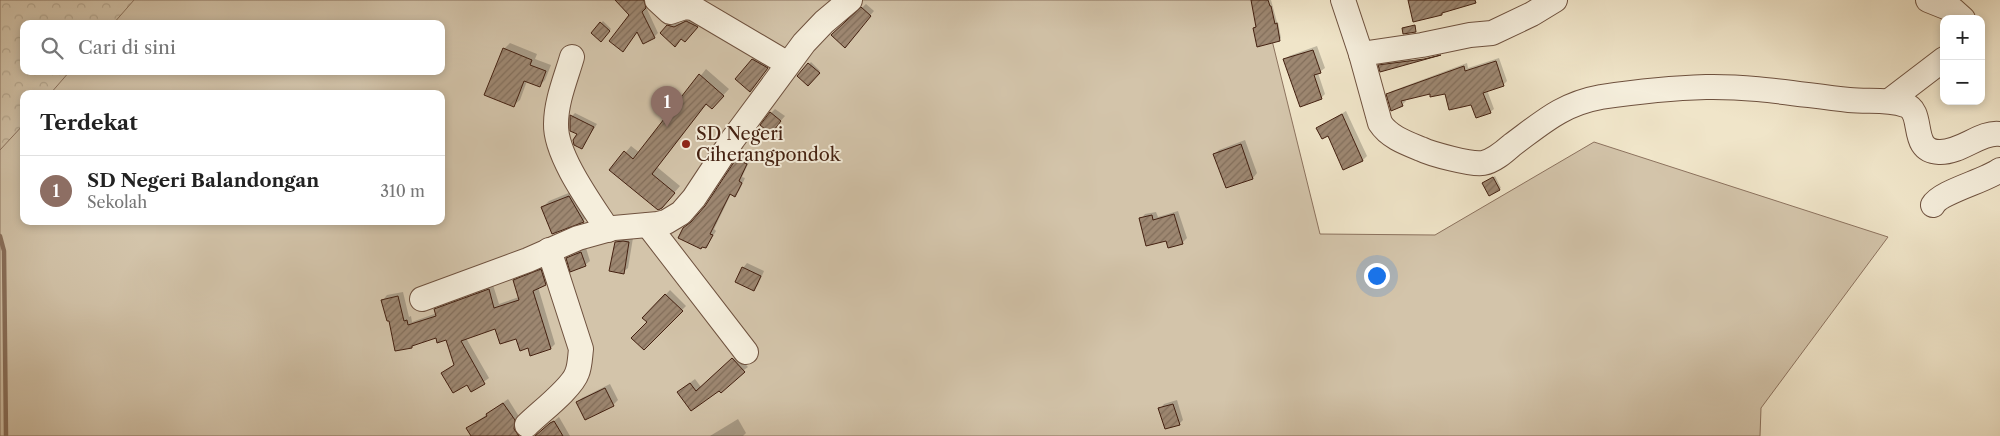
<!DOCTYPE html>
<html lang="id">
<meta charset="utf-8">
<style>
body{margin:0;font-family:"Libre Caslon Text",serif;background:#f2f2f2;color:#222}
.controls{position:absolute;right:15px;top:15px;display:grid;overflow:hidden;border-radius:10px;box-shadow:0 2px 8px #0003}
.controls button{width:45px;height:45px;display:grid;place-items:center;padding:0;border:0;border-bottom:1px solid #e0e0e0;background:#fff;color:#222;font:25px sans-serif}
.you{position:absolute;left:1376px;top:275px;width:18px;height:18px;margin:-12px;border:4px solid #fff;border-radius:50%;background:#1a73e8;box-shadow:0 0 0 8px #1a73e833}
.badge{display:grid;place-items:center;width:32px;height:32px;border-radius:50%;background:#db2777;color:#fff;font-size:16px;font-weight:700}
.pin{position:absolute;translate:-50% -41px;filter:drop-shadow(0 1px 2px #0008)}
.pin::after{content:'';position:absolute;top:26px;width:18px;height:15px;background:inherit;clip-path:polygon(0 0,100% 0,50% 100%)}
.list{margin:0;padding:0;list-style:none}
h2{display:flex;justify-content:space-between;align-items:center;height:65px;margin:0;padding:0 20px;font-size:21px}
h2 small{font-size:16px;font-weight:400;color:#767676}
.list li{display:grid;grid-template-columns:32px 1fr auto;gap:15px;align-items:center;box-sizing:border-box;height:70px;padding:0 20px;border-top:1px solid #e0e0e0}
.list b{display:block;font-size:19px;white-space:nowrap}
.list p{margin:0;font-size:16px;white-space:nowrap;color:#767676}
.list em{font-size:16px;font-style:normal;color:#767676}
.icon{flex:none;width:28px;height:28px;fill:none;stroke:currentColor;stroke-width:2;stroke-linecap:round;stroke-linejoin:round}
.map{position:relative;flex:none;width:2000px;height:436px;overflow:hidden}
.search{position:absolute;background:#fff;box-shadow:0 2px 8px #0003;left:20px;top:20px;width:425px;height:55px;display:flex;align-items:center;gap:12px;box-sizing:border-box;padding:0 18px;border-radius:10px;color:#767676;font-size:19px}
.panel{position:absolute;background:#fff;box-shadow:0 2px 8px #0003;left:20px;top:90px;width:425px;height:135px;border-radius:10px}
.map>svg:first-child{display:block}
</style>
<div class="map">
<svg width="2000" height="436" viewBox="0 0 2000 436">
<defs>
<pattern id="forest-crowns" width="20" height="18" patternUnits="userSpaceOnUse" patternTransform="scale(1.25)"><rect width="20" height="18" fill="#d3c4aa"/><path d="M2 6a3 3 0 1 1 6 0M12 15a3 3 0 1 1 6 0" fill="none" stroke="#b6a891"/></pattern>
<pattern id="building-hatch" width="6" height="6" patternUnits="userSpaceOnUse" patternTransform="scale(1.25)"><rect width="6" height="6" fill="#9d8771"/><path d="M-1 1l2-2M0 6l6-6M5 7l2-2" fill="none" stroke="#826e5b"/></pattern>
</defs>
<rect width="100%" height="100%" fill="#f0e5c9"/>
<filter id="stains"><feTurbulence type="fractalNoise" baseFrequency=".004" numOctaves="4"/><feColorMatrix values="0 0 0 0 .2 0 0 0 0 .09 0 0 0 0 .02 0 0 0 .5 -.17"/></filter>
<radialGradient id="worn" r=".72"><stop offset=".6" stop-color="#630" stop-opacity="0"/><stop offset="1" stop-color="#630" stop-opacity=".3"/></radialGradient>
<path fill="#d3c4aa" stroke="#8c725e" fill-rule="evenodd" d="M0 0H1262L1320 234 1435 235 1594 142 1888 237 1761 408 1760 436H0ZM24 24H441V71H24ZM24 94H441V221H24Z"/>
<path fill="url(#forest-crowns)" stroke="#8c725e" d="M0 0H134L113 24H24V71H70L50 94H24V124L0 150Z"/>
<g fill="#0003">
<path d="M621 0H648L649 3 646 7 658 33 654 37 638 31 627 46 631 15Z"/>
<path d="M1253 0H1271L1277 22H1278L1281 38 1279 40 1254 29 1257 26Z"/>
<path d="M866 4 874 11 858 29 860 31 845 46 837 31Z"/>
<path d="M691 17 701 22 689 36 682 38 668 26 672 22 680 23Z"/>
<path d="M603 21 611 29 601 40 592 33Z"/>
<path d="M510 43 537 54 535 59 551 65 545 80 539 86 527 81 520 100 514 105 504 49Z"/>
<path d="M1317 46 1325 68 1318 73 1325 94 1321 98 1285 60 1289 56Z"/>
<path d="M757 55 771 64 750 91 753 60Z"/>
<path d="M1412 58 1408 63 1380 66 1384 62Z"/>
<path d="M1499 58 1507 81 1503 85 1487 90 1494 109 1490 112 1446 92 1430 93 1405 99 1406 101 1402 105 1388 95 1392 91 1467 63 1468 68Z"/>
<path d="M811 62 820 71 808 84 799 76Z"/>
<path d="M706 69 729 89 718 101 707 103 657 167 680 186 668 200 611 170 631 146 640 153Z"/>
<path d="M775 109 785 116 771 132V113Z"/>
<path d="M1346 111 1367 156 1363 160 1328 134 1317 129Z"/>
<path d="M575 113 597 124 581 148 572 116Z"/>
<path d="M1245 140 1257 173 1253 178 1227 187 1215 154 1219 150Z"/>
<path d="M742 156 750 160 742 177 745 178 739 191 734 195 731 194 714 229 716 231 706 247 695 219 706 206Z"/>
<path d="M1495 176 1501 188 1499 189 1483 183Z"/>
<path d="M576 190 589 215 583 221 543 207 549 201Z"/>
<path d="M1178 211 1187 238 1183 242 1169 246 1167 240 1141 219 1145 214 1156 212 1158 217Z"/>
<path d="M620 238H633L628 268 623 272 616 243Z"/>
<path d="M586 248 590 261 585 265 568 259 572 254Z"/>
<path d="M747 263 764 271 758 285 754 289 743 268Z"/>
<path d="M545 266 550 280 545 284 538 287 555 344 551 348 529 347 517 337 495 327 466 338 489 378 472 390 468 383 443 373 455 364 446 338 436 336 415 343 411 347 390 319 383 300 387 295 403 292 409 317 411 316 412 322 437 313 436 310 440 305 493 285 499 304 519 297 514 281 519 276Z"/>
<path d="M670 290 686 306 644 348 648 322 644 318Z"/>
<path d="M737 355 748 367 691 409 683 388 695 379 701 387Z"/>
<path d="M610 384 618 400 613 405 586 418 578 402 582 398Z"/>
<path d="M508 399 518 415 517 423 526 436H473L468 428Z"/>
<path d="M1177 400 1183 420 1179 424 1160 409 1164 404Z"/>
<path d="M559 417 570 436H542L545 428Z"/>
<path d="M738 419 746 433 743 436H710Z"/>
</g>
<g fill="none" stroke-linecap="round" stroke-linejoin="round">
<path stroke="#886e5a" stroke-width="4.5" d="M0 236 4 251 6 436"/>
</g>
<g fill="url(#building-hatch)" stroke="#442111">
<path d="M615 0H644L646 8 642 12 655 38 643 44 637 32 623 52 609 41 629 15Z"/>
<path d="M1251 0H1268L1270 6H1271L1275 24 1277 23 1280 41 1257 47 1253 28 1256 27Z"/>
<path d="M1408 0H1475L1476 3 1442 13V15L1413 22Z"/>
<path d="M861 7 871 16 845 48 831 35Z"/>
<path d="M686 21 698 27 685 42 681 39 675 47 660 33 667 25 674 27Z"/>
<path d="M600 22 610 31 601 42 591 33Z"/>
<path d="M1415 25 1416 32 1403 34 1402 28Z"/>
<path d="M503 48 532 60 530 65 546 71 540 87 524 81 514 107 484 95Z"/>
<path d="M1313 50 1321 73 1314 75 1322 99 1300 107 1283 59Z"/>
<path d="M1441 55 1380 72 1378 65 1424 59Z"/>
<path d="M752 59 768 68 750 92 735 79Z"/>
<path d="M1496 61 1504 86 1483 93 1491 113 1476 118 1471 105 1449 110 1445 94 1430 97V94L1401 101 1403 106 1391 111 1386 94 1464 66 1465 71Z"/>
<path d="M808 63 820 73 808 86 797 76Z"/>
<path d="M699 74 724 96 712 109 706 104 652 174 675 193 662 208 658 210 609 170 624 151 633 159Z"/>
<path d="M770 112 781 121 771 134 760 125Z"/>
<path d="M1342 114 1363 161 1343 170 1328 136 1322 139 1316 128Z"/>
<path d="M570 115 594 127 582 149 574 145 573 140 577 134 570 131Z"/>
<path d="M1241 144 1253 179 1226 188 1213 154Z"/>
<path d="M736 159 747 164 739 181 742 183 735 197 730 194 710 234 713 235 706 248 702 247 701 249 678 238 683 228 691 222 705 206Z"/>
<path d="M1493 177 1500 190 1489 196 1482 183Z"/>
<path d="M569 196 584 222 552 234 541 207Z"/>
<path d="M1174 214 1183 244 1168 248 1166 241 1146 246 1139 218 1152 215 1153 220Z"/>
<path d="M623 241 629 242 624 274 609 271 615 242Z"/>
<path d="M581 252 586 266 570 272 566 258Z"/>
<path d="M742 267 761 276 754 291 735 282Z"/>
<path d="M541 269 546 285 533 291 551 349 530 356 528 348 520 351 516 339 500 344 495 329 461 341 485 384 471 392 467 385 453 393 441 373 454 365 446 340 437 343 436 338 412 346V348L395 351 389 321H387L381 300 398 296 404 321 407 320 408 325 436 316 434 309 489 289 494 308 519 300 513 280Z"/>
<path d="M665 294 683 311 644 350 631 338 647 322 642 318Z"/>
<path d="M732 358 745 372 721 393 719 391 691 411 677 392 690 383 696 391Z"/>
<path d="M605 388 614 406 585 420 576 402Z"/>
<path d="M503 403 515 420 514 429 519 436H471L466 428 487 416 486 414Z"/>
<path d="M1173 404 1180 425 1165 429 1158 408Z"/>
<path d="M554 421 563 436H535L550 423Z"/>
</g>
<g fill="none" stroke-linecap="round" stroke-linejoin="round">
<g stroke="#6f523f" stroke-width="26">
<g id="minor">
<path d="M657 0 670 12 685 7 693 8 788 64"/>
<path d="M1343 0 1361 54 1380 123C1389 137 1406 143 1421 149 1431 154 1472 165 1483 163 1494 161 1504 152 1512 145 1542 123 1562 104 1601 97 1635 92 1671 88 1706 87 1754 86 1802 95 1849 100 1868 102 1887 99 1905 105 1926 111 1908 151 1939 152 1961 153 1981 131 2000 134"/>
<path d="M1928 0 1953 10 1963 19"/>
<path d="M1361 54 1422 45 1470 35 1492 33 1532 14 1555 0"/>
<path d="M572 57C566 78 556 101 556 124 555 155 591 204 608 230"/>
<path d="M1889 101 1944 59"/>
<path d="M1933 205C1940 192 1985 181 2000 170"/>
<path d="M648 225 746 352"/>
<path d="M422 299 528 260 578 238 614 228 658 224 666 222 681 213 694 198 733 139 804 43 824 22 850 0"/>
<path d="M527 425C539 413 572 388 577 373 580 366 580 357 581 349L549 250"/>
</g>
</g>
<use href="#minor" stroke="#f5eedc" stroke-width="24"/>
</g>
<circle fill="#8f2418" stroke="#f5eedc" stroke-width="2" cx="686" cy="144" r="5"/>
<g text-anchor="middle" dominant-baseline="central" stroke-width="4" stroke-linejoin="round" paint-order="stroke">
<g font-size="18" fill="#442111" stroke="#f5eedc" text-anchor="start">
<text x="696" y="134">SD Negeri<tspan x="696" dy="21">Ciherangpondok</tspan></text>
</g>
</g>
<rect width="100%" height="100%" filter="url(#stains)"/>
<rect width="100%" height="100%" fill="url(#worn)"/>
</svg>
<div class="controls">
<button>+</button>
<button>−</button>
</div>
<div class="you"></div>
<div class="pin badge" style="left:667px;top:127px;background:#8d6e63">1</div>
<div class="search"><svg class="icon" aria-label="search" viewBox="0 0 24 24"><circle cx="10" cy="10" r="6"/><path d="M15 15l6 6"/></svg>Cari di sini</div>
<section class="panel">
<h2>Terdekat<small></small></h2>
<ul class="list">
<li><span class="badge" style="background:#8d6e63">1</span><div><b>SD Negeri Balandongan</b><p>Sekolah</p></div><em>310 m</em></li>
</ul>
</section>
</div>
